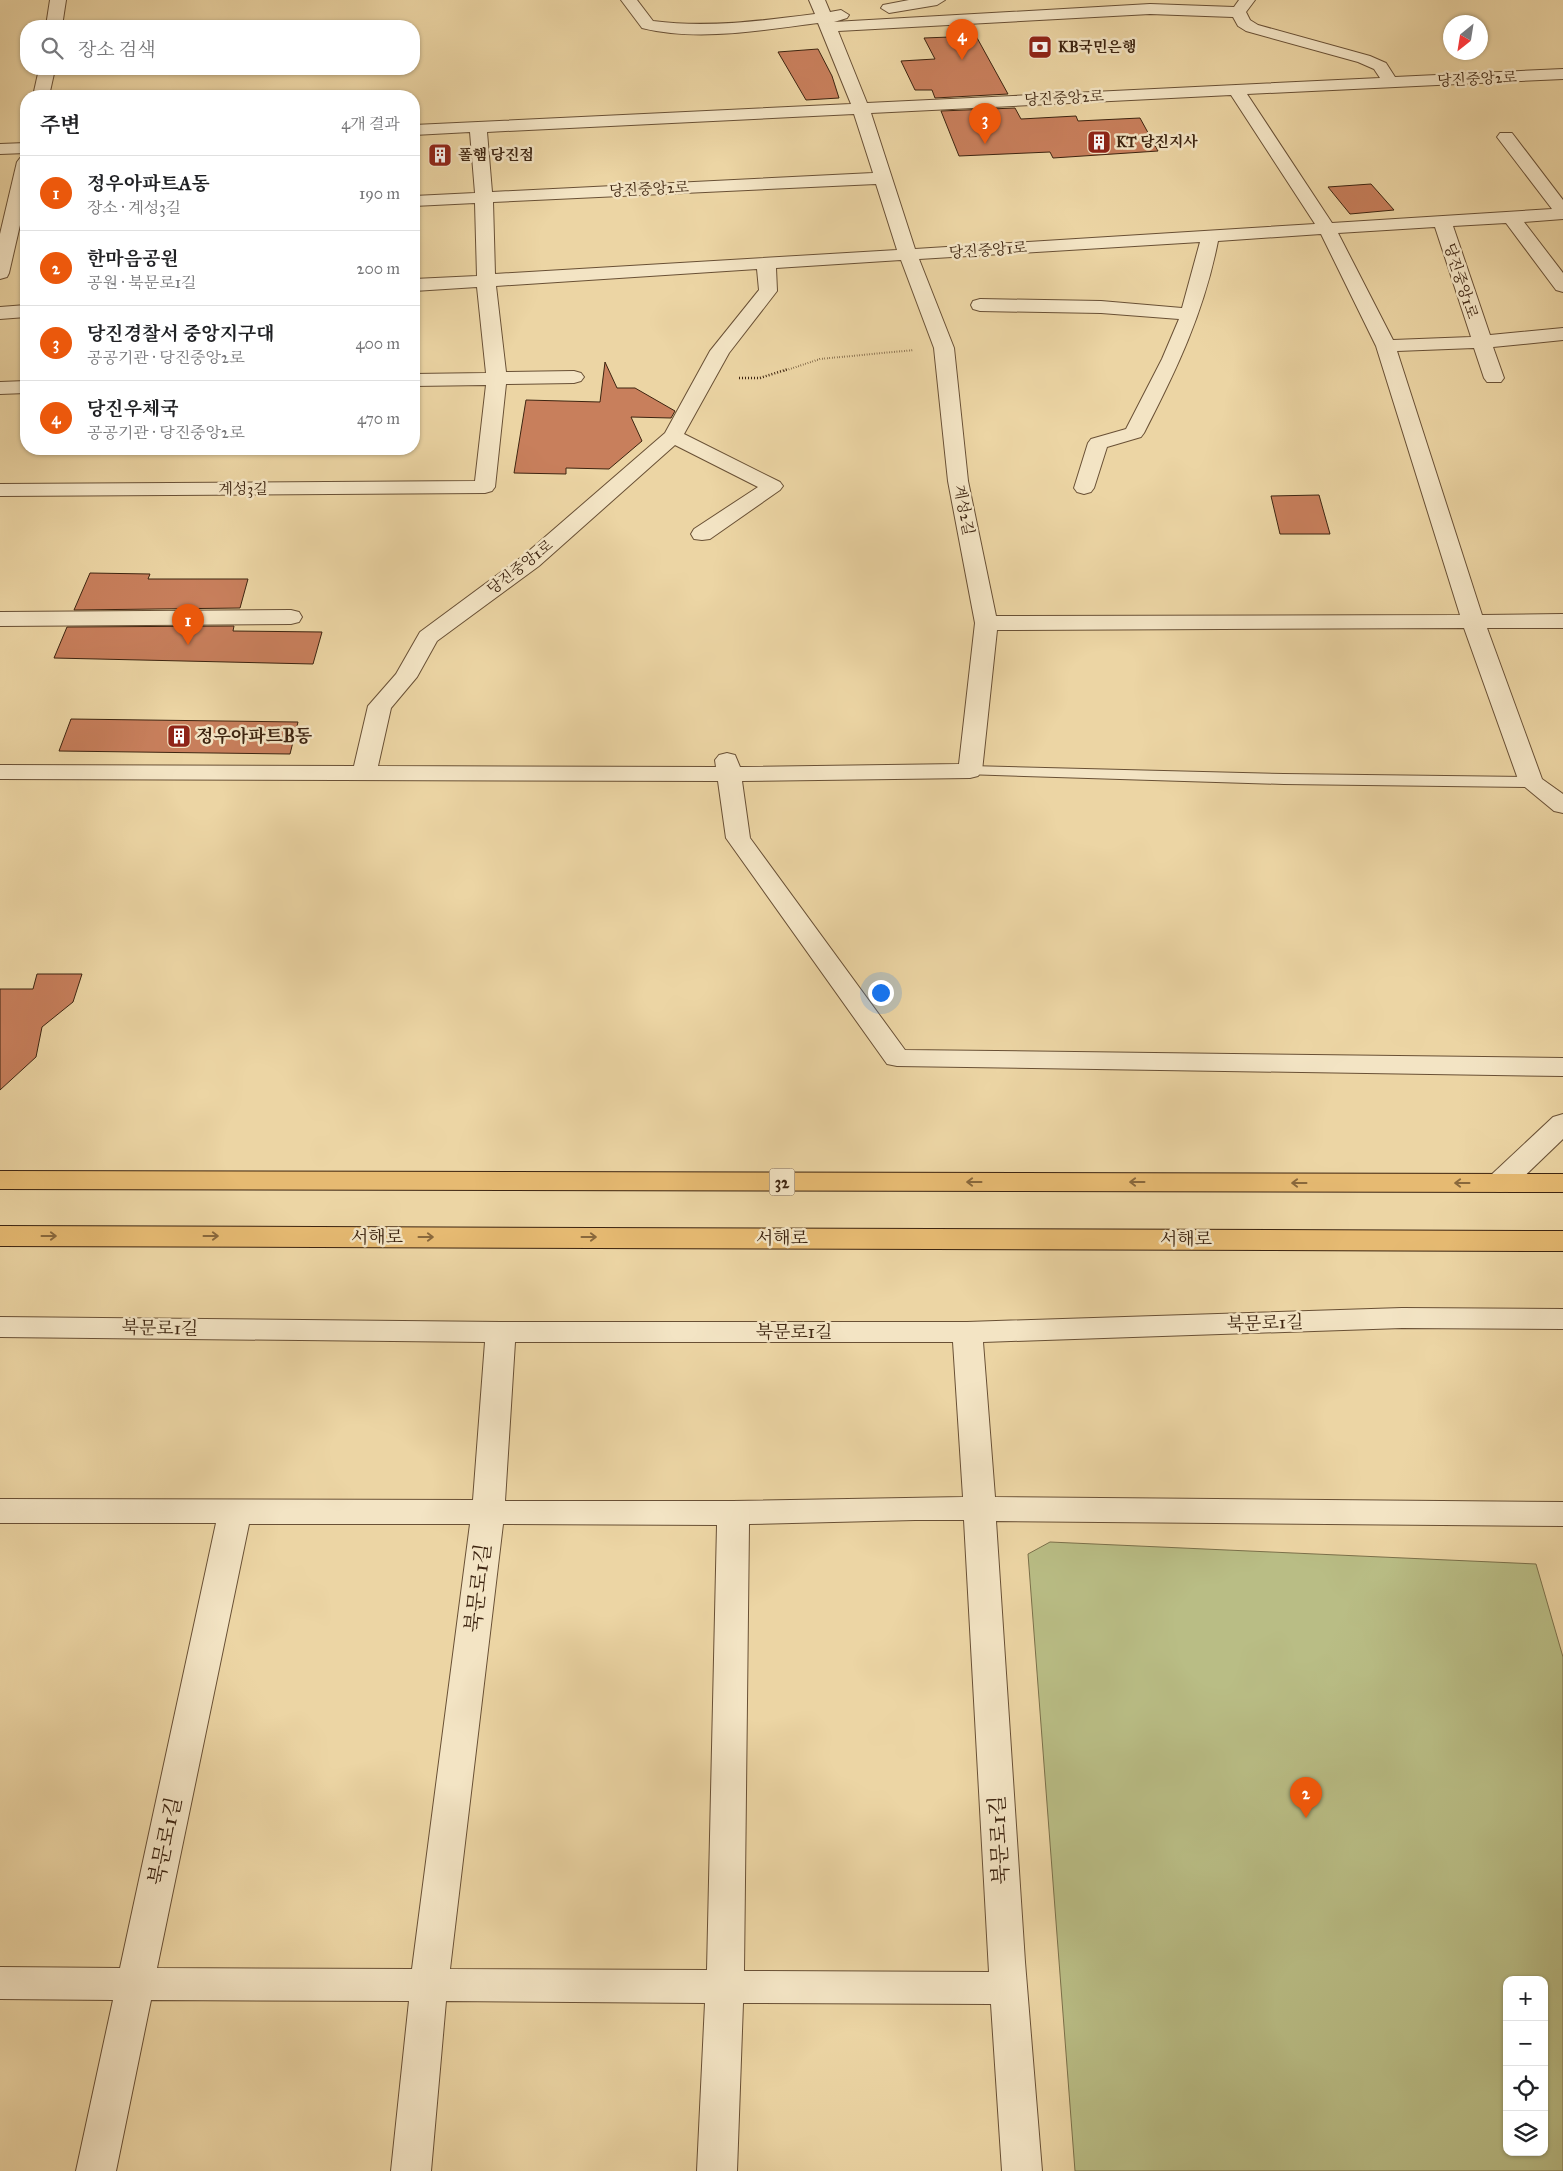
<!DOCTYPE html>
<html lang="ko">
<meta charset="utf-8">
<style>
body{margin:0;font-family:"IM FELL Great Primer","Noto Serif KR",serif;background:#f2f2f2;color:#202124}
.controls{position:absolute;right:15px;bottom:15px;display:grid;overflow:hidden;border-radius:10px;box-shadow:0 1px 4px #0004}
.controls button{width:45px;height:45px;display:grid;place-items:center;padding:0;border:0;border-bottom:1px solid #e0e0e0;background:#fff;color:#202124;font:25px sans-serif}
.compass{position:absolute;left:1443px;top:15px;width:45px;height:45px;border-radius:50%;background:#fff;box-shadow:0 1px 4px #0004;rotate:210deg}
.you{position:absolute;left:880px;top:992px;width:18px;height:18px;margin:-12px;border:4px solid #fff;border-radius:50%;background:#1a73e8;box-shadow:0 0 0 8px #1a73e833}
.badge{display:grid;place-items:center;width:32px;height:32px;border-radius:50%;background:#ea580c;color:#fff;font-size:16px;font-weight:700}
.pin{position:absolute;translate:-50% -41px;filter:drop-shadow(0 1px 2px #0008)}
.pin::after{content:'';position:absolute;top:26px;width:18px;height:15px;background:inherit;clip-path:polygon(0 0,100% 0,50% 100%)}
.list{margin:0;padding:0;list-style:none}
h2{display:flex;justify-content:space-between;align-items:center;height:65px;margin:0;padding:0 20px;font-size:21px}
h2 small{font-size:16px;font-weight:400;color:#757577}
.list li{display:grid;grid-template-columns:32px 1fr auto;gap:15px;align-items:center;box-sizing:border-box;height:75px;padding:0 20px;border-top:1px solid #e0e0e0}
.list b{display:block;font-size:19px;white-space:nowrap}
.list p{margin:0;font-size:16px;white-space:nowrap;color:#757577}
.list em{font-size:16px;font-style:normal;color:#757577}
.icon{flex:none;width:28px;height:28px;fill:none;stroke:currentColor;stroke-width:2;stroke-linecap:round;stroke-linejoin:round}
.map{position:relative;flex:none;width:1563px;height:2171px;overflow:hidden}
.search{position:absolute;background:#fff;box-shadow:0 1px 4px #0004;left:20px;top:20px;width:400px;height:55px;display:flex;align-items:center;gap:12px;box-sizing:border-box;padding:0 18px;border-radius:20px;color:#757577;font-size:19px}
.panel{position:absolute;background:#fff;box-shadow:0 1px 4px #0004;left:20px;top:90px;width:400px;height:365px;border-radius:20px}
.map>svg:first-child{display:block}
</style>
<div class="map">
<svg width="1563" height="2171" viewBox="0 0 1563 2171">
<rect width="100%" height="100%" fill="#ecd5a4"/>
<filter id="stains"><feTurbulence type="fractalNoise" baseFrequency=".004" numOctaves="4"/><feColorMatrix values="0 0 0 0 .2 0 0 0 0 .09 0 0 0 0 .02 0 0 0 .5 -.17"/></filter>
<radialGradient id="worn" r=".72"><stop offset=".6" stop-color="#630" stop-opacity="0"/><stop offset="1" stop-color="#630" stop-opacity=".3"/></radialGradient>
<path fill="#b9bd85" stroke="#7b704a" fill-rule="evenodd" d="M1050 1542 1536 1564 1563 1657V2171H1075L1028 1554ZM1507 1980H1544V2152H1507Z"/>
<g fill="#c87f5c" stroke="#3d2410">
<path d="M976 36 1008 94 935 98 932 90H915L901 61 935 59 924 38Z"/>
<path d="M818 49 832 76 839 98 806 100 778 52Z"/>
<path d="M1015 108 1021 119 1076 116 1078 121 1140 118 1158 151 1053 158 1050 152 959 156 941 111Z"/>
<path d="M1371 184 1394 210 1350 214 1328 187Z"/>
<path d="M605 362 617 388H635L675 411 671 418 631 417 642 441 609 469 566 468V474L514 473 526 400 600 402Z"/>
<path d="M1319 495 1330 534H1280L1271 496Z"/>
<path d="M90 573 150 574 148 579H248L240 608 74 610Z"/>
<path d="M234 626 233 631 322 632 313 664 54 658 67 627Z"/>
<path d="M71 719 298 722 290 754 59 751Z"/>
<path d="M37 974H82L73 1002 42 1027 36 1057 0 1090V989H33Z"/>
</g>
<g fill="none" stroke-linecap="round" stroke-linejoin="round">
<g stroke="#695035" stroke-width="2">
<path id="service" d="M970 766 1284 774 1531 777 1537 779 1539 782 1537 785 1531 787 1284 784 964 774 962 771Z"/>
</g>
<g stroke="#695035" stroke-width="2">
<g id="minor">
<path d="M50 0H66L62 26H46Z"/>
<path d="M621 0H637L653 21C707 28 761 21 815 14L809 0H825L830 12 841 10 849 15 847 18 834 22 1150 4 1234 7 1239 0H1255L1246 12 1250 20 1258 25 1370 56 1386 63 1395 77 1563 69V79L1247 94 1332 223 1552 209 1497 137 1500 133H1512L1563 200V219L1524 222 1563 273V292L1556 290 1506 223 1453 226 1490 335 1563 328V340L1493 347 1504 378 1501 382H1487L1484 378 1474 348 1397 351 1482 615 1563 614V628H1487L1542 779 1563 794V813L1554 811 1519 782 1464 628 997 630 982 771 978 776 970 778 742 781 750 838 905 1050 1563 1058V1076L897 1066 887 1064 726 838 718 781 0 779V765L354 766 368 706 396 674 420 632 523 556 665 433 710 351 759 290 757 269 496 286 506 372 574 371 581 373 584 377 581 381 574 383 506 384 495 487 492 491 485 493 0 496V484L475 481 486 385 414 386V374L486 373 477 287 414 291V279L477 276 475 203 414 206V196L475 193 470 132 414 135V125L851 104 818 23C762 30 698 42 642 28ZM1150 14 1233 17 1238 26 1246 31 1358 62 1374 69 1380 78 867 103 838 31ZM1231 95 1315 224 915 249 871 113ZM854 114 873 173 492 192 487 132ZM876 184 897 250 495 274 493 202ZM1435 227 1471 337 1393 340 1338 233ZM1321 234 1376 346 1460 615 996 616 968 481 954 348 919 259 1200 242 1182 308 1101 301 980 299 973 301 971 305 973 309 980 311 1101 313 1179 319 1162 359 1126 429 1091 439 1088 443 1074 488 1077 492 1084 494 1091 492 1094 488 1107 447 1141 437 1144 433C1177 369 1204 312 1218 241ZM901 260 934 348 948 481 975 623 959 764 740 767 735 755 727 753 719 755 715 760 716 767 378 766 391 708 417 677 437 641 539 566 675 445 758 487 694 529 691 534 694 539 702 540 710 539 780 490 783 486 780 482 684 434 729 353 777 291 776 268Z"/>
<path d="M909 0H945L937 5 889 13 881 8 883 5Z"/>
<path d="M39 69H55L49 96H33Z"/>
<path d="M26 143V153L0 154V144Z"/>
<path d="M26 157V199L9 273 7 277 0 279V234L17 162 20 158Z"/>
<path d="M26 305V317L0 319V307Z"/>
<path d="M26 381V393L0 394V382Z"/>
<path d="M291 610 299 612 302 617 299 622 291 624 0 626V612Z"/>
<path d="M1563 1114V1139L1510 1190 1500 1192 1490 1190 1486 1183 1490 1176 1553 1117Z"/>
<path d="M1402 1308 1563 1309V1329L1402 1328 983 1342 995 1497 1563 1502V1526L996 1521 1025 1962 1042 2171H1002L991 2004 743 2003 737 2171H697L705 2003 446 2001 431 2171H391L409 2001 151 2000 116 2171H76L113 2000 0 1999V1967L120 1968 216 1523H0V1499L473 1500 485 1342 0 1337V1317L501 1322H967ZM515 1342H953L963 1497 733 1501H505ZM915 1520H964L989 1972 744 1971 749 1524ZM249 1524H470L412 1969 157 1968ZM503 1524 717 1525 707 1970 450 1969Z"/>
</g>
</g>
<g stroke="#3d2410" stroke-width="2">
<g id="primary">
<path d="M0 1171 1563 1174V1192L0 1189Z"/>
<path d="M0 1226 1563 1231V1251L0 1246Z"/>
</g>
</g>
<path stroke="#3d2410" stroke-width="2" stroke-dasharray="0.5 2" stroke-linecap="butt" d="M784 371 820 359 914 350"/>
<path stroke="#3d2410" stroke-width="2.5" stroke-dasharray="1 2" stroke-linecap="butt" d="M739 378H760L788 369"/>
<use href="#service" fill="#f3e4c4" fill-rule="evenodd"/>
<use href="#minor" fill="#f3e4c4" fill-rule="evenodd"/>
<use href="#primary" fill="#e6ba72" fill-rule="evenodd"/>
</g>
<defs><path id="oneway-shaft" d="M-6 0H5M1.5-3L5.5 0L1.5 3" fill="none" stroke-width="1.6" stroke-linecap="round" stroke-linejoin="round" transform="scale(1.25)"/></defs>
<g stroke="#89683c">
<use href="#oneway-shaft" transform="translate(974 1182) rotate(-180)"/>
<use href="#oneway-shaft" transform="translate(1137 1182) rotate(-180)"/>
<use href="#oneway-shaft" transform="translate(1299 1183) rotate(-180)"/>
<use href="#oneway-shaft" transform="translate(1462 1183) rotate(-180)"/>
<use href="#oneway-shaft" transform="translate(49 1236)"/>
<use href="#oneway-shaft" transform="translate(211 1236)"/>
<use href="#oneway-shaft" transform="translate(426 1237)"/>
<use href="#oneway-shaft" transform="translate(589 1237)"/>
</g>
<defs>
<g id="bank-square" transform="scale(1.25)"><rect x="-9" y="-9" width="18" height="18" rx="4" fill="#8f2418" stroke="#f3e4c4"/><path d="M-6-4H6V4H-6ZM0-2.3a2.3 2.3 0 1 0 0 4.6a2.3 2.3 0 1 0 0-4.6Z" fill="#fff"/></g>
<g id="building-square" transform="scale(1.25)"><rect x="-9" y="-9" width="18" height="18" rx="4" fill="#8f2418" stroke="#f3e4c4"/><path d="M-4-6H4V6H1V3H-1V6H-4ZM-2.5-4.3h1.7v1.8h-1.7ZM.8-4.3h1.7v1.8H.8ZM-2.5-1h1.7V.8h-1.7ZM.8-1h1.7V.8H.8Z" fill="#fff"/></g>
</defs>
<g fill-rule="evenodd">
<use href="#bank-square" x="1040" y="47"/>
<use href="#building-square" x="1099" y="142"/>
<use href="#building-square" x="440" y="155"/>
<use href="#building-square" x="179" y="736"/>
</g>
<g text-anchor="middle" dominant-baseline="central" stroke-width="5" stroke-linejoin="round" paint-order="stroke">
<g font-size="15" font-weight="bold" fill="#3d2410" stroke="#f3e4c4" text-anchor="start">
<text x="1058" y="47">KB국민은행</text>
<text x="1116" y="142">KT 당진지사</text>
<text x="458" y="155">폴햄 당진점</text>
</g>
<g font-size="15" fill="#3d2410" stroke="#f3e4c4">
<text transform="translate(1477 79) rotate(-3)">당진중앙2로</text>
<text transform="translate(1064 98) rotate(-3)">당진중앙2로</text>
<text transform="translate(649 189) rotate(-3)">당진중앙2로</text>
<text transform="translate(988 250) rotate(-4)">당진중앙1로</text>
<text transform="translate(1461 281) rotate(72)">당진중앙1로</text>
<text x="243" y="489">계성3길</text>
<text transform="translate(964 510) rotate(79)">계성2길</text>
<text transform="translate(520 567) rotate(-38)">당진중앙1로</text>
</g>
<rect fill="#f3e4c4" stroke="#745e46" stroke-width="1" x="769.5" y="1168.5" width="25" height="27" rx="4"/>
<g font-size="16" font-weight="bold" fill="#3d2410">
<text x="782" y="1182">32</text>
</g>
<g font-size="18" font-weight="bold" fill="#3d2410" stroke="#f3e4c4" text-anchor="start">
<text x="196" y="736">정우아파트B동</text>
</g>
<g font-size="18" fill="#3d2410" stroke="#f3e4c4">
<text x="377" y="1237">서해로</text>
<text x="782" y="1238">서해로</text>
<text x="1186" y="1239">서해로</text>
<text transform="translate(1265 1323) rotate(-2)">북문로1길</text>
<text transform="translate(160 1328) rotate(1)">북문로1길</text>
<text x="794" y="1332">북문로1길</text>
</g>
<g font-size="21" fill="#3d2410" stroke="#f3e4c4">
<text transform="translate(478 1588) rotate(-83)">북문로1길</text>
<text transform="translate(999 1840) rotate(-93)">북문로1길</text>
<text transform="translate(165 1841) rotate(-78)">북문로1길</text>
</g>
</g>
<rect width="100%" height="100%" filter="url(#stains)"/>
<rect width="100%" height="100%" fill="url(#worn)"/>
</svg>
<div class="controls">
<button>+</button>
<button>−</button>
<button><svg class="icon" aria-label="locate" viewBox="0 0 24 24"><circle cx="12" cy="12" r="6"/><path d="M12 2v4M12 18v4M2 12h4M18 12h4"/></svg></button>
<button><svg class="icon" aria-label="layers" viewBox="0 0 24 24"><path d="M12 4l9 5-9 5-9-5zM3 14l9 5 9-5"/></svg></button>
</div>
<svg class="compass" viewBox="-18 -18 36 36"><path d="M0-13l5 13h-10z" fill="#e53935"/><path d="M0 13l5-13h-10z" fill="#757577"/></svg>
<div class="you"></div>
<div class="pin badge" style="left:188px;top:645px">1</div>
<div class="pin badge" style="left:1306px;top:1818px">2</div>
<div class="pin badge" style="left:985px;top:144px">3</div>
<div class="pin badge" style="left:962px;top:60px">4</div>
<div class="search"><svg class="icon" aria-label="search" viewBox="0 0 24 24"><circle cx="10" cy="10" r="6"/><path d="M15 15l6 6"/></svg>장소 검색</div>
<section class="panel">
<h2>주변<small>4개 결과</small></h2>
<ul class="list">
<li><span class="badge">1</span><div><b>정우아파트A동</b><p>장소 · 계성3길</p></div><em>190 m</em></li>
<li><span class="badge">2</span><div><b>한마음공원</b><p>공원 · 북문로1길</p></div><em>200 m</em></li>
<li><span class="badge">3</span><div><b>당진경찰서 중앙지구대</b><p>공공기관 · 당진중앙2로</p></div><em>400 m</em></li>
<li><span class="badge">4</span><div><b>당진우체국</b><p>공공기관 · 당진중앙2로</p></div><em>470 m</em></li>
</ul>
</section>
</div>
